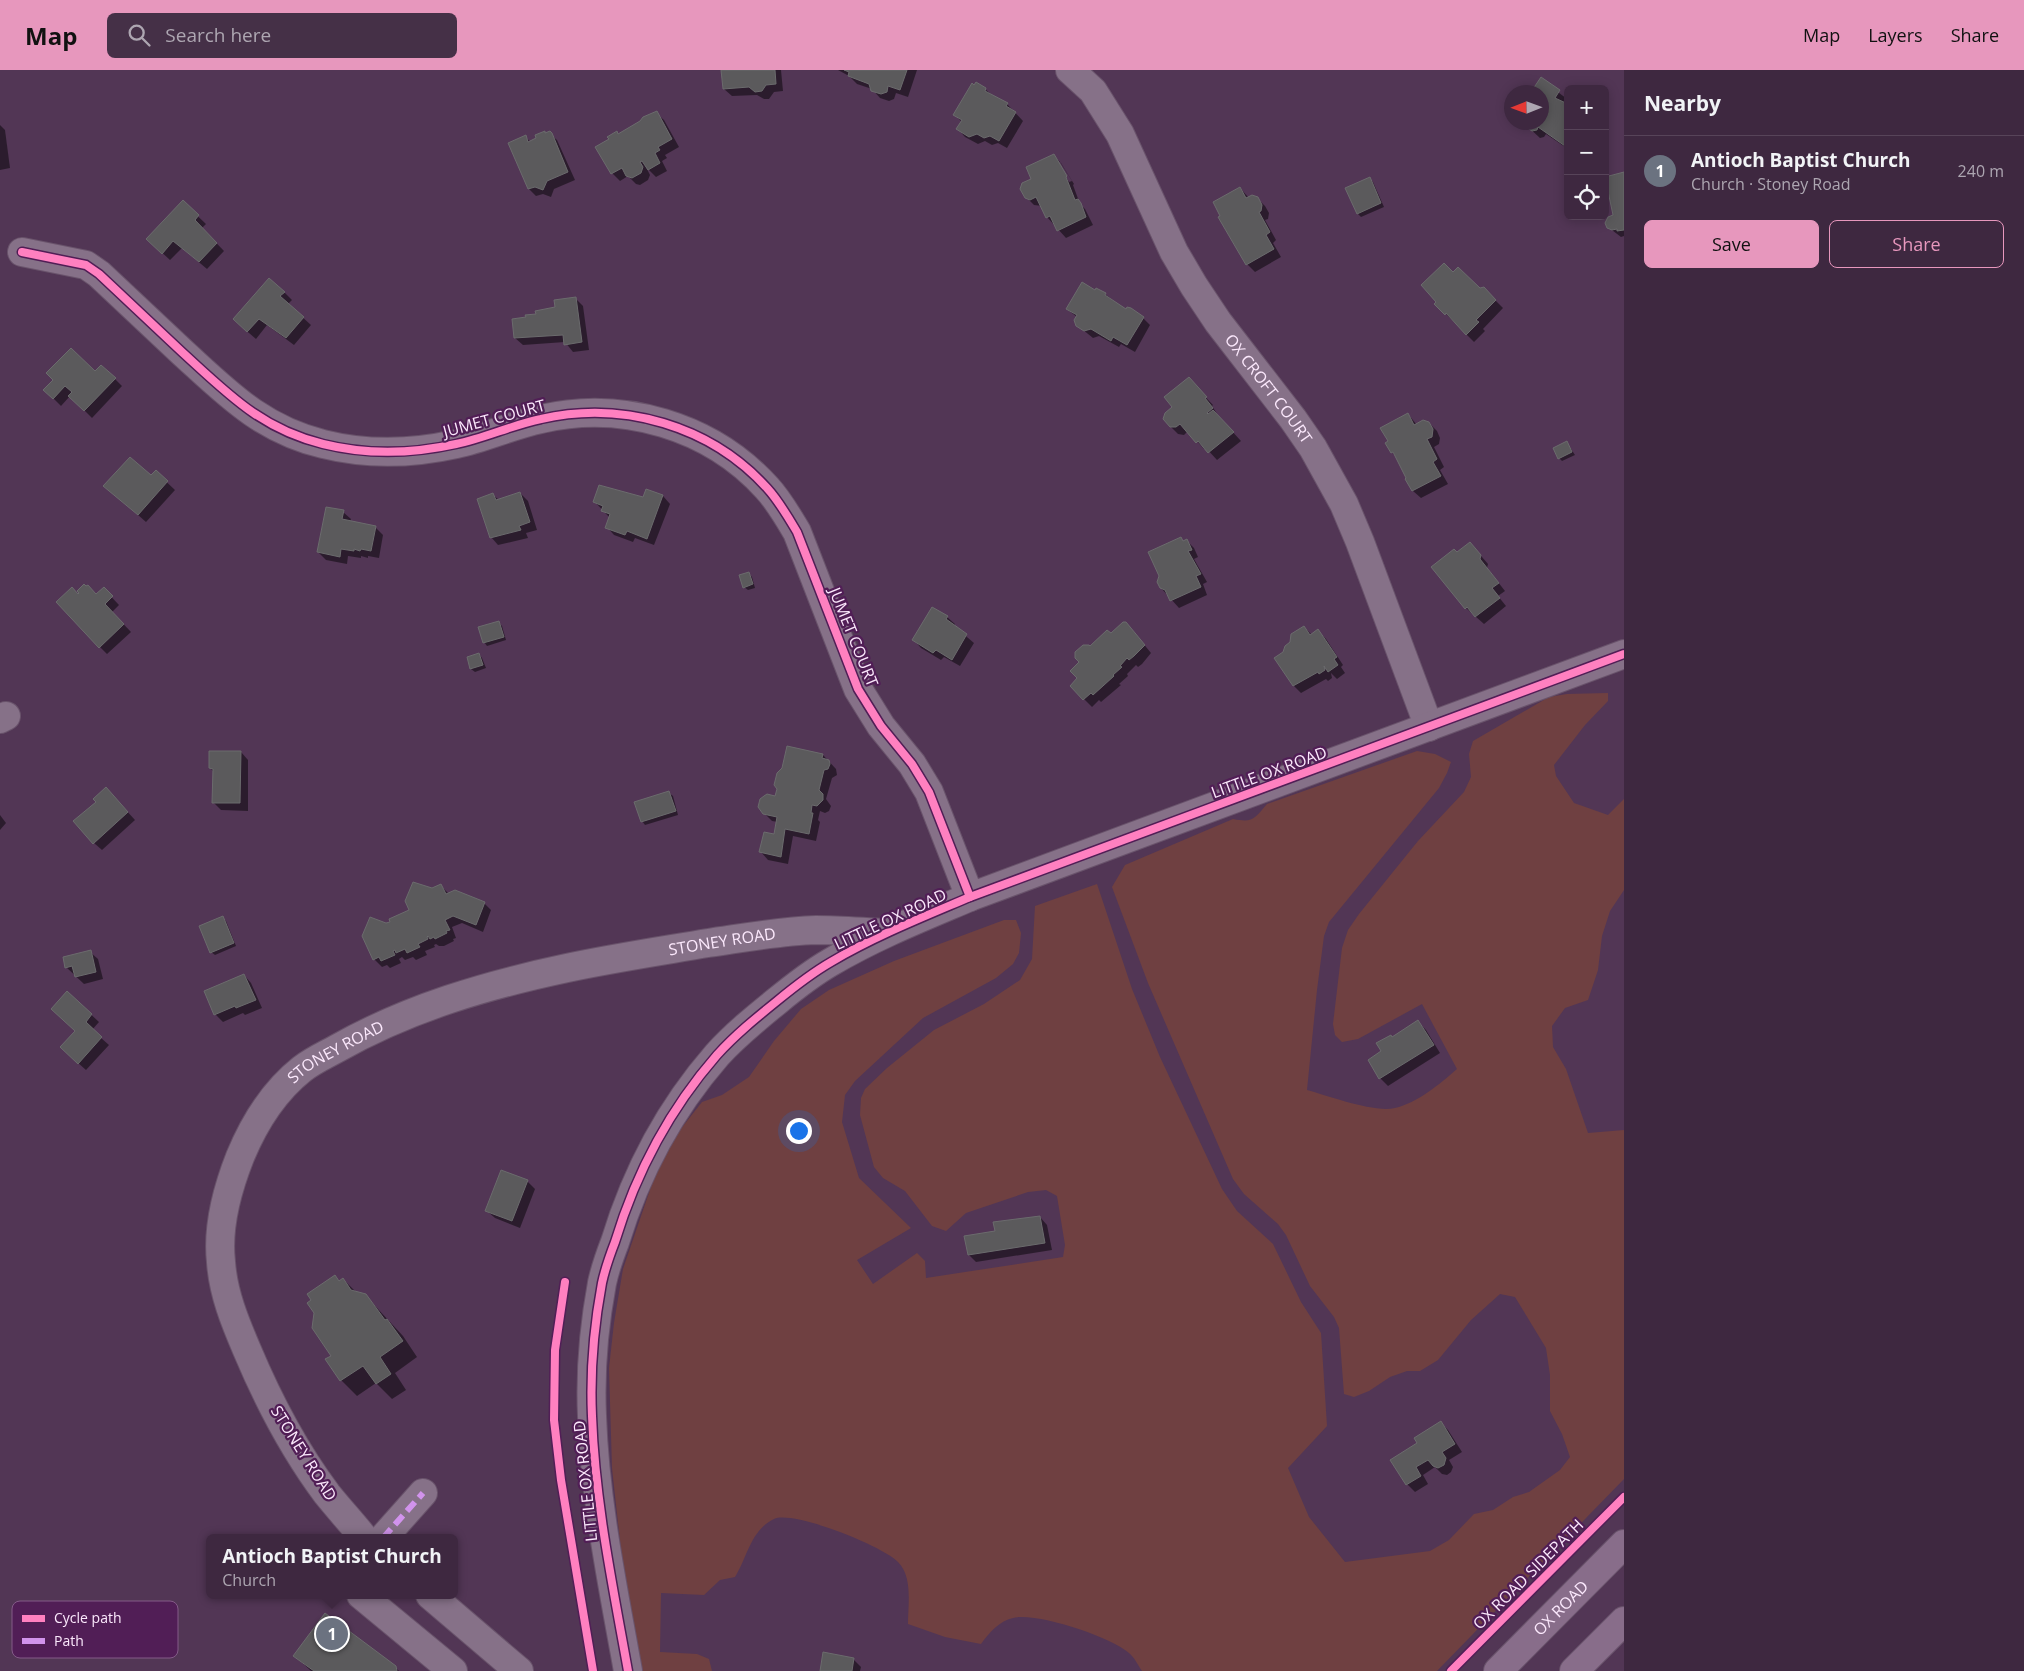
<!DOCTYPE html>
<meta charset="utf-8">
<style>
body{margin:0;font-family:"Open Sans",sans-serif;background:#453047;color:#f1f3f6}
.controls{position:absolute;right:15px;top:15px;display:grid;overflow:hidden;border-radius:8px;box-shadow:0 2px 12px #0003}
.controls button{width:45px;height:45px;display:grid;place-items:center;padding:0;border:0;border-bottom:1px solid #574459;background:#3e2840;color:#f1f3f6;font:25px sans-serif}
.compass{position:absolute;left:1504px;top:15px;width:45px;height:45px;border-radius:50%;background:#3e2840;box-shadow:0 2px 12px #0003;rotate:269deg}
.you{position:absolute;left:798px;top:1060px;width:18px;height:18px;margin:-12px;border:4px solid #fff;border-radius:50%;background:#1a73e8;box-shadow:0 0 0 8px #1a73e833}
.badge{display:grid;place-items:center;width:32px;height:32px;border-radius:50%;background:#e797bd;color:#fff;font-size:16px;font-weight:700}
.pin{position:absolute;translate:-50% -50%;border:2px solid #fff;box-shadow:0 1px 5px #0006}
.popup{position:absolute;left:206px;top:1464px;width:252px;height:65px;box-sizing:border-box;display:grid;place-content:center;border-radius:8px;background:#3e2840;filter:drop-shadow(0 1px 4px #0005);font-size:16px;white-space:nowrap;color:#ada6b1}
.popup b{font-size:19px;color:#f1f3f6}
.popup::after{content:'';position:absolute;left:50%;top:100%;margin-left:-10px;border:10px solid transparent;border-top-color:#3e2840}
.list{margin:0;padding:0;list-style:none}
h2{display:flex;justify-content:space-between;align-items:center;height:65px;margin:0;padding:0 20px;font-size:21px}
h2 small{font-size:16px;font-weight:400;color:#ada6b1}
.list li{display:grid;grid-template-columns:32px 1fr auto;gap:15px;align-items:center;box-sizing:border-box;height:70px;padding:0 20px;border-top:1px solid #574459}
.list b{display:block;font-size:19px;white-space:nowrap}
.list p{margin:0;font-size:16px;white-space:nowrap;color:#ada6b1}
.list em{font-size:16px;font-style:normal;color:#ada6b1}
.actions{display:flex;gap:10px;padding:15px 20px}
.actions a{flex:1;padding:11px 0;border:1px solid #e797bd;border-radius:8px;text-align:center;font-size:18px;color:#e797bd}
.actions .main{background:#e797bd;color:#111}
.icon{flex:none;width:28px;height:28px;fill:none;stroke:currentColor;stroke-width:2;stroke-linecap:round;stroke-linejoin:round}
.map{position:relative;flex:none;width:1624px;height:1601px;overflow:hidden}
header{display:flex;align-items:center;gap:30px;box-sizing:border-box;height:70px;padding:0 25px;background:#e797bd;color:#111}
header strong{font-size:24px}
nav{display:flex;gap:28px;margin-inline-start:auto;font-size:18px}
.search{width:350px;height:45px;background:#453047;display:flex;align-items:center;gap:12px;box-sizing:border-box;padding:0 18px;border-radius:8px;color:#ada6b1;font-size:19px}
main{display:flex}
aside{flex:1;background:#3e2840}
.map>svg:first-child{display:block}
</style>
<header>
<strong>Map</strong>
<div class="search"><svg class="icon" aria-label="search" viewBox="0 0 24 24"><circle cx="10" cy="10" r="6"/><path d="M15 15l6 6"/></svg>Search here</div>
<nav><a>Map</a><a>Layers</a><a>Share</a></nav>
</header>
<main>
<div class="map">
<svg width="1624" height="1601" viewBox="0 0 1624 1601">
<rect width="100%" height="100%" fill="#523655"/>
<path fill="#6f4041" d="M1608 623V631L1585 655 1554 695 1556 706 1574 733 1608 745 1624 729V820L1610 841 1602 866 1598 900 1588 930 1565 938 1552 956 1553 977 1566 999 1588 1063 1624 1060V1409L1437 1601H1142C1138 1595 1134 1587 1129 1583 1111 1567 1036 1542 1013 1548 999 1551 989 1563 981 1574L945 1567 908 1554C908 1534 913 1507 898 1492 883 1476 793 1440 774 1449 750 1461 748 1486 735 1507L720 1510 704 1525 661 1523 660 1582 697 1584 709 1589 712 1601H641L622 1489 612 1398 609 1298 614 1253 623 1199 654 1108 672 1070 702 1032 722 1025 749 1007 774 971 801 939 829 920 894 891 1004 850H1016L1021 863 1019 883 1013 894 996 908 923 948 855 1011 845 1025 842 1052 859 1108 911 1158 857 1190 873 1214 917 1183 925 1191 926 1208 1063 1187 1065 1175 1057 1126 1046 1120 1028 1122 966 1143 946 1161 932 1156 905 1121 883 1108 874 1097 860 1045 861 1028 865 1019 887 998 934 960 984 934 1020 910 1032 889 1035 836 1097 814 1132 919 1160 987 1222 1119 1237 1141 1273 1174 1301 1232 1321 1263 1327 1356 1288 1398 1309 1447 1345 1492 1430 1481 1449 1470 1474 1444 1493 1440 1513 1427 1529 1422 1560 1400 1570 1387 1562 1364 1550 1341V1305L1546 1278 1515 1227 1500 1224 1471 1250 1438 1290 1420 1301H1407L1390 1307 1369 1321 1354 1327 1344 1324 1339 1258 1334 1247 1310 1216 1286 1165 1278 1154 1244 1124 1233 1109 1148 913 1112 817 1125 795 1233 749C1253 753 1254 749 1267 734L1417 681 1435 684 1451 692 1447 703 1439 718 1329 852 1324 866 1317 920 1307 1020C1329 1026 1374 1043 1395 1038 1417 1033 1440 1014 1457 999L1422 934 1358 969 1342 972 1335 965 1333 954 1342 878 1348 860 1359 844 1418 771 1464 722 1471 707 1469 684 1473 671 1549 627 1567 624Z"/>
<g fill="#0007" fill-rule="evenodd">
<path d="M722 0H781L783 21 774 22 769 29H764L757 25 732 26 724 19Z"/>
<path d="M838 0H917L908 27 896 23 894 29 889 31 880 28 872 19 857 14 849 6Z"/>
<path d="M1541 9 1567 29 1564 33 1568 36V79L1546 64 1544 67 1540 68 1527 56 1542 52V22H1532Z"/>
<path d="M985 19 993 26 1007 34 1023 51 1007 78 998 73 992 75 985 71 978 74 965 67 958 59 962 52 955 45Z"/>
<path d="M656 43 664 50 679 77 665 85 667 88 662 91 667 101 656 107 646 97 650 105 648 110 640 115 636 114 628 106 620 111 612 103 619 65Z"/>
<path d="M0 55 5 60 10 98 0 100Z"/>
<path d="M549 63 557 70 575 110 554 119 551 127 543 124 536 126 529 119 525 67 531 72Z"/>
<path d="M1053 85 1061 93 1074 114 1073 115 1080 134 1085 139 1093 155 1066 168 1047 147 1042 136 1034 135 1026 127 1033 110ZM1057 92H1060L1072 111 1069 112Z"/>
<path d="M1624 103V166L1621 167 1608 157 1615 146 1605 109Z"/>
<path d="M1370 109 1373 112 1384 137 1361 147 1358 144Z"/>
<path d="M1240 118 1249 128H1257L1265 136 1269 143 1268 149 1265 150 1276 170 1273 173 1281 187 1255 202 1247 194Z"/>
<path d="M183 132 206 154 202 158 224 181 207 199 182 178 170 190 156 177Z"/>
<path d="M1453 204 1479 219 1483 218 1503 238 1483 259 1485 261 1474 272 1436 234Z"/>
<path d="M284 222 292 230 288 234 311 255 294 275 267 255 256 269 242 257Z"/>
<path d="M1096 222 1105 224 1126 241 1143 248 1150 255 1135 282 1121 274 1119 277 1099 266 1093 268 1077 255V247L1067 239Z"/>
<path d="M575 228 583 236 589 280 573 282 565 272 523 275 515 268 556 238Z"/>
<path d="M95 303 115 309 122 316 92 348 70 326 61 336 45 320Z"/>
<path d="M1188 309 1213 335 1212 336 1219 347 1241 371 1217 390 1206 378 1204 379 1188 361 1184 365 1178 364 1170 356 1174 337Z"/>
<path d="M1408 344 1417 355 1429 353 1437 361 1440 368 1439 374 1434 377 1444 397 1440 400 1448 414 1421 428 1413 421 1397 388 1392 382Z"/>
<path d="M1567 373 1575 385 1562 391 1559 388Z"/>
<path d="M156 402 175 420 146 452 105 416 151 407Z"/>
<path d="M647 420 663 426 670 434 654 475 635 468 633 472 614 465 607 457 610 448 594 431 644 429Z"/>
<path d="M520 423 528 431 537 460 526 463 528 468 498 475 491 467 493 425 499 430Z"/>
<path d="M343 442 351 449 350 452 375 457 383 465 379 488 368 486V488L361 486V488L348 486 347 494 326 490 318 482Z"/>
<path d="M1181 469 1184 472 1186 470 1194 478 1198 487 1194 489 1207 512 1203 514 1207 525 1179 538 1161 518Z"/>
<path d="M1470 473 1488 494 1487 498 1505 521 1498 526 1506 536 1484 554 1466 538 1457 483Z"/>
<path d="M748 503 752 507 755 518 748 520 744 517Z"/>
<path d="M104 519 119 535 112 542 131 562 107 584 100 577 78 525 96 526Z"/>
<path d="M947 547 955 554 954 556 974 573 960 596 944 587 941 590 921 578 914 570Z"/>
<path d="M498 552 502 556 506 570 487 576 484 572Z"/>
<path d="M1304 557 1312 565 1318 561 1326 569 1343 595 1341 597 1345 603 1337 609 1331 603 1332 608 1328 611 1326 609 1301 623 1294 616 1276 588 1284 582Z"/>
<path d="M1133 561 1151 583 1142 594 1138 597 1136 595 1127 604 1128 606 1119 614 1121 615 1101 632 1099 630 1092 637 1071 616 1079 608 1090 578 1111 565Z"/>
<path d="M479 584 482 588 486 598 475 602 471 599Z"/>
<path d="M788 678 823 685 836 699 837 705 832 708 826 729 831 736 829 741 825 743 820 741 818 750 820 752 816 771 793 766 788 794 768 790 761 782 775 766 778 752 772 751 764 743 776 728Z"/>
<path d="M241 682 248 690V741L221 740 213 732 214 702 210 698Z"/>
<path d="M669 723 673 726 678 745 645 755 642 751Z"/>
<path d="M114 727 135 750 102 780 94 773 97 732Z"/>
<path d="M0 745 6 753 0 760Z"/>
<path d="M441 816 449 824 484 833 491 840 483 862 462 853 452 857 456 868 453 869 454 871 444 876H439L436 874 434 875 435 877 425 881 427 885 416 890 413 887 405 890 402 887 399 889 401 893 390 898 387 895 382 897 374 889 386 854 411 840 432 820Z"/>
<path d="M222 848 226 851 236 876 215 885 211 882Z"/>
<path d="M90 882 98 889 103 909 84 914 66 897Z"/>
<path d="M244 905 251 913 262 938 245 945 243 943 223 952 215 944Z"/>
<path d="M67 922 99 952 92 960 109 975 86 1000 69 985 76 962Z"/>
<path d="M1418 952 1426 960 1440 983 1388 1016 1380 1008 1383 982 1393 968Z"/>
<path d="M527 1111 535 1119 520 1158 495 1148 487 1141Z"/>
<path d="M1040 1147 1047 1155 1052 1180 976 1192 969 1185 996 1162Z"/>
<path d="M335 1206 340 1212 343 1209 356 1222 365 1225 403 1266 417 1287 395 1303 406 1320 392 1329 376 1313 357 1326 341 1310 327 1290 332 1286Z"/>
<path d="M1441 1353 1448 1360 1462 1382 1449 1390 1453 1397 1451 1402 1447 1405 1442 1404 1435 1397 1423 1405 1428 1414 1415 1422 1407 1414 1419 1374Z"/>
<path d="M295 1586 395 1597 399 1601H311Z"/>
<path d="M853 1589 861 1597 860 1601H821Z"/>
</g>
<g fill="#5b5a5c" stroke="#6b6b6d">
<path d="M721 0H775L776 14 766 15 762 21 755 22 749 17 723 19Z"/>
<path d="M844 0H907L900 20 888 16 887 22 881 24 871 21 869 14 848 6 849 2Z"/>
<path d="M1541 7 1560 20 1555 28 1568 34V72L1565 76 1538 57 1537 60 1532 61 1526 57 1525 52H1542V22H1531Z"/>
<path d="M976 12 986 18 985 21 1008 33 1006 36 1016 42 999 71 990 66 984 68 977 64 969 67 956 59 962 50 953 45 972 13 974 15Z"/>
<path d="M657 41 672 69 658 77 660 80 655 83 660 93 648 100 642 91 640 92 643 97 641 103 632 108 626 106 622 98 611 104 595 77 609 69 607 67 617 61 618 64 640 51 643 47Z"/>
<path d="M545 61V63L550 61 552 63 568 102 547 111 543 120 535 117 528 119 508 73 526 65 528 72 536 68 535 65Z"/>
<path d="M1054 84 1067 106 1066 107 1075 130 1078 129 1081 133 1086 147 1057 161 1050 146 1046 148 1036 127 1030 130 1025 128 1020 119 1022 113 1031 109 1026 97Z"/>
<path d="M1624 102V160L1617 161V159L1612 160 1607 158 1605 153 1608 147 1613 145 1605 107Z"/>
<path d="M1370 107 1381 133 1357 144 1345 118Z"/>
<path d="M1240 117 1246 128 1252 125 1258 127 1262 135 1261 141 1259 142 1270 162 1266 165 1274 179 1246 195 1218 147 1220 146 1213 132Z"/>
<path d="M183 130 199 145 195 150 217 173 199 192 173 171 162 184 146 169Z"/>
<path d="M1444 193 1453 202 1458 197 1480 218 1484 217 1496 230 1476 250 1479 252 1466 265 1446 243 1445 245 1434 234 1436 232 1421 215Z"/>
<path d="M269 208 285 222 280 226 304 247 286 268 259 249 247 262 233 249Z"/>
<path d="M1082 212 1095 220 1096 218 1106 223 1105 225 1126 239 1127 237 1131 238 1144 247 1127 275 1113 267 1111 271 1091 259 1084 261 1076 256 1074 250 1077 245 1066 239Z"/>
<path d="M576 227 582 272 564 275 563 265 514 268 512 249 526 247 525 245 536 244 535 241 555 237 554 230Z"/>
<path d="M71 278 95 301 101 295 116 308 84 341 68 326 72 322 65 316 53 329 43 320 53 310 46 303Z"/>
<path d="M1189 307 1207 327 1205 328 1213 338 1207 343 1208 344 1213 340 1234 362 1208 383 1198 371 1196 373 1180 354 1176 357H1170L1163 349 1165 343 1172 337 1164 327Z"/>
<path d="M1408 343 1414 355 1423 350 1429 352 1433 359 1432 367 1427 369 1437 389 1433 392 1441 406 1412 421 1405 409 1406 408 1393 382 1391 383 1385 373 1388 371 1380 358Z"/>
<path d="M1567 371 1572 382 1558 389 1553 378Z"/>
<path d="M130 387 151 405 156 400 168 411 138 445 103 416Z"/>
<path d="M599 415 643 427 646 419 663 425 647 469 627 461 625 465 605 458 610 444 601 441 603 436 593 432Z"/>
<path d="M520 422 530 452 519 456 521 460 490 468 477 429 493 423 496 430Z"/>
<path d="M326 437 344 440 342 449 376 456 371 481 361 479 360 481 354 479V481L341 479 340 487 317 482Z"/>
<path d="M1181 467 1183 471 1187 469 1192 480 1188 481 1201 504 1196 506 1201 517 1170 531 1165 520 1160 518 1157 512 1159 506 1148 482Z"/>
<path d="M1470 472 1481 485 1480 489 1499 513 1492 518 1500 528 1475 547 1467 537 1465 539 1431 497 1454 479 1457 482Z"/>
<path d="M749 502 753 514 743 518 739 505Z"/>
<path d="M84 514 86 516 88 515 96 524 104 517 113 526 105 534 124 554 99 578 56 532 72 517 78 524 79 523 77 521Z"/>
<path d="M932 537 948 546 946 549 967 564 952 590 936 580 933 583 912 570Z"/>
<path d="M499 551 504 567 483 573 478 557Z"/>
<path d="M1123 552H1126L1145 575 1134 586 1129 590 1127 588 1120 596 1122 597 1113 605 1114 606 1093 625 1091 623 1083 630 1070 616 1077 608 1070 601 1079 592 1075 588V582L1083 575H1089L1090 576 1107 560 1111 563Z"/>
<path d="M1304 556 1310 565 1318 559 1337 587 1334 589 1338 595 1328 602 1324 596 1325 600 1319 604 1318 602 1293 616 1274 588 1283 582 1285 576 1290 572 1291 564Z"/>
<path d="M479 583 483 595 470 599 467 587Z"/>
<path d="M787 676 823 684 822 688 829 690 830 694 828 699 824 700 819 720 823 724V730L817 736 812 735 811 743H813L809 764 785 759 781 787 759 782 764 762 774 764 777 747 763 744 758 737 760 729 764 726 767 724 775 726 777 719 774 715 777 703 782 698Z"/>
<path d="M209 681H241L240 733H212L213 699 209 698Z"/>
<path d="M106 717 128 742 93 774 73 751 96 732 93 729Z"/>
<path d="M669 721 676 741 641 752 634 732Z"/>
<path d="M413 812 432 818 441 814 446 824 455 820 485 832 476 855 453 846 445 850 450 860 446 861 447 863 435 869 434 867 430 869 428 866 427 867 428 869 418 874 420 877 407 883 405 879 396 883 395 880 393 881 395 885 381 891 379 887 373 890 362 866 370 847 386 853 390 852 389 849 409 840 405 831Z"/>
<path d="M223 846 234 873 210 883 199 856Z"/>
<path d="M91 880 96 902 75 907 72 896 65 898 63 887Z"/>
<path d="M244 904 256 930 236 938 235 936 214 945 204 921Z"/>
<path d="M67 921 92 944 86 952 102 967 78 994 60 977 75 961 51 939Z"/>
<path d="M1418 950 1434 975 1379 1009 1368 990 1381 981 1376 973 1391 965 1392 967Z"/>
<path d="M501 1100 528 1110 512 1151 485 1141Z"/>
<path d="M1040 1146 1045 1173 968 1185 964 1166 995 1161 993 1152Z"/>
<path d="M335 1205 339 1211 343 1208 351 1220 366 1224 385 1250 387 1249 403 1271 380 1287 391 1304 376 1314 363 1296 340 1311 325 1289 331 1286 312 1258 314 1243 307 1233 311 1230 307 1224Z"/>
<path d="M1441 1351 1455 1374 1442 1382 1446 1388 1444 1395 1438 1398 1433 1396 1428 1390 1416 1397 1421 1406 1406 1415 1390 1390 1417 1373 1414 1368Z"/>
<path d="M325 1543 396 1596 397 1601H314L293 1586Z"/>
<path d="M823 1582 854 1588 852 1601H820Z"/>
</g>
<g fill="none" stroke-linecap="round" stroke-linejoin="round">
<g stroke="#69536b" stroke-width="30">
<g id="minor">
<path id="s1" d="M1070 0 1093 21 1120 64 1174 182 1194 216 1218 252 1293 349 1313 378 1344 434 1360 472 1429 657"/>
<path d="M22 182 86 195 99 204C127 230 154 256 182 282 227 323 261 359 323 374 367 385 411 384 456 374 485 368 512 355 541 349 623 330 711 356 767 418 779 431 788 447 797 462L858 619 881 656 912 694 929 722 970 827"/>
<path d="M0 649 6 646"/>
<path id="s2" d="M364 1468C352 1453 339 1439 327 1424 294 1380 268 1330 247 1280 235 1252 223 1223 221 1192 217 1157 227 1120 240 1087 254 1053 273 1022 302 999 312 991 325 985 336 979 408 938 487 915 567 898 614 888 661 881 708 873 743 868 780 861 816 860 839 860 862 862 884 863"/>
<path d="M383 1468 423 1423"/>
<path d="M361 1525 453 1601"/>
<path d="M430 1525 519 1601"/>
<path d="M628 1601C613 1517 595 1432 592 1346 590 1302 594 1256 602 1213 605 1199 610 1185 615 1172 636 1103 669 1040 717 985 735 965 756 948 777 931 794 917 812 903 831 892 875 866 923 847 970 827L1624 584"/>
</g>
</g>
<g stroke="#69536b" stroke-width="30">
<g id="highway">
<path id="s3" d="M1498 1601 1624 1474"/>
<path d="M1574 1601 1624 1551"/>
</g>
</g>
<use href="#minor" stroke="#867188" stroke-width="28"/>
<use href="#highway" stroke="#886d8a" stroke-width="28"/>
<path stroke="#d193ec" stroke-width="6" stroke-dasharray="12 6" stroke-linecap="butt" d="M383 1468 423 1423"/>
<g stroke="#511e56" stroke-width="11">
<g id="cycleway">
<path d="M22 182 86 195 99 204C127 230 154 256 182 282 227 323 261 359 323 374 367 385 411 384 456 374 485 368 512 355 541 349 623 330 711 356 767 418 779 431 788 447 797 462L858 619 881 656 912 694 929 722 970 827"/>
<path d="M565 1212 555 1280 554 1350 561 1410 593 1601"/>
<path d="M628 1601C613 1517 595 1432 592 1346 590 1302 594 1256 602 1213 605 1199 610 1185 615 1172 636 1103 669 1040 717 985 735 965 756 948 777 931 794 917 812 903 831 892 875 866 923 847 970 827L1624 584"/>
<path d="M1451 1601 1624 1427"/>
</g>
</g>
<use href="#cycleway" stroke="#ff80c0" stroke-width="8"/>
</g>
<g text-anchor="middle" dominant-baseline="central" stroke-width="4.5" stroke-linejoin="round" paint-order="stroke">
<g font-size="16" fill="#fbe8fc" stroke="#511e56">
<text stroke="none"><textPath href="#s1" startOffset="378">OX CROFT COURT</textPath></text>
<text transform="translate(494 348) rotate(-15)">JUMET COURT</text>
<text transform="translate(854 567) rotate(68)">JUMET COURT</text>
<text transform="translate(1269 702) rotate(-20)">LITTLE OX ROAD</text>
<text transform="translate(890 849) rotate(-25)">LITTLE OX ROAD</text>
<text stroke="none"><textPath href="#s2" startOffset="974">STONEY ROAD</textPath></text>
<text stroke="none"><textPath href="#s2" startOffset="569">STONEY ROAD</textPath></text>
<text transform="translate(304 1383) rotate(58)">STONEY ROAD</text>
<text transform="translate(585 1411) rotate(-96)">LITTLE OX ROAD</text>
<text transform="translate(1528 1504) rotate(-45)">OX ROAD SIDEPATH</text>
<text stroke="none"><textPath href="#s3" startOffset="89">OX ROAD</textPath></text>
</g>
</g>
<rect x="12" y="1531" width="166" height="57" rx="8" fill="#511e56" stroke="#845b88" stroke-width="1"/>
<rect x="22" y="1545" width="23" height="7" fill="#ff80c0"/>
<rect x="22" y="1568" width="23" height="6" fill="#d193ec"/>
<g font-size="14" fill="#fbe8fc">
<text x="54" y="1553">Cycle path</text>
<text x="54" y="1576">Path</text>
</g>
</svg>
<div class="controls">
<button>+</button>
<button>−</button>
<button><svg class="icon" aria-label="locate" viewBox="0 0 24 24"><circle cx="12" cy="12" r="6"/><path d="M12 2v4M12 18v4M2 12h4M18 12h4"/></svg></button>
</div>
<svg class="compass" viewBox="-18 -18 36 36"><path d="M0-13l5 13h-10z" fill="#e53935"/><path d="M0 13l5-13h-10z" fill="#ada6b1"/></svg>
<div class="you"></div>
<div class="pin badge" style="left:332px;top:1564px;background:#6b7280">1</div>
<div class="popup"><b>Antioch Baptist Church</b>Church</div>
</div>
<aside>
<h2>Nearby<small></small></h2>
<ul class="list">
<li><span class="badge" style="background:#6b7280">1</span><div><b>Antioch Baptist Church</b><p>Church · Stoney Road</p></div><em>240 m</em></li>
</ul>
<div class="actions"><a class="main">Save</a><a>Share</a></div>
</aside>
</main>
